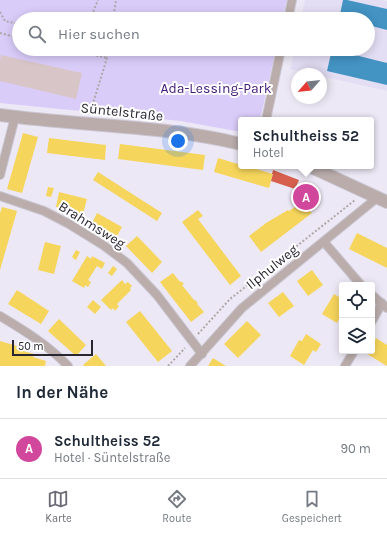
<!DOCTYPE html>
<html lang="de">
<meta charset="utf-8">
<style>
body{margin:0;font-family:Karla,sans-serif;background:#f2f2f3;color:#1f2937}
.controls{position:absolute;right:12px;bottom:12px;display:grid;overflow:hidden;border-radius:4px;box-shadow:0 2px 10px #0003}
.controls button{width:36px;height:36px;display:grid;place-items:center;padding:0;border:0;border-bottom:1px solid #e0e1e3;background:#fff;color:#1f2937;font:20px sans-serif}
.compass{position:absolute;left:291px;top:68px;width:36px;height:36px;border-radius:50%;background:#fff;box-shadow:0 2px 10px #0003;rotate:242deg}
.scale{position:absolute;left:12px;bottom:10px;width:81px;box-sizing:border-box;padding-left:4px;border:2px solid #292630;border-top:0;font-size:11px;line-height:14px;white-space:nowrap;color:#292630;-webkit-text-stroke:3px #fff;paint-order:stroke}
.you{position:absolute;left:178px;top:141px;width:14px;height:14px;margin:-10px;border:3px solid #fff;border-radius:50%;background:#1a73e8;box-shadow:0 0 0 6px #1a73e833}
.badge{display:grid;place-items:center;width:26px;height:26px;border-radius:50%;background:#6d6a75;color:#fff;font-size:13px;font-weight:700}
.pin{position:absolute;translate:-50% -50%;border:2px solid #fff;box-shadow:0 1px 4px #0006}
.popup{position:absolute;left:238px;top:117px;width:136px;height:52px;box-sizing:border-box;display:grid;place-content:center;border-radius:4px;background:#fff;filter:drop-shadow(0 1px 3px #0005);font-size:13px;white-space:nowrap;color:#747a83}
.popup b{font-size:15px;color:#1f2937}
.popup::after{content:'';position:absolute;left:50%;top:100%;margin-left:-8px;border:8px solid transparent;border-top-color:#fff}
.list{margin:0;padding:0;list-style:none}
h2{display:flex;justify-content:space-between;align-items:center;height:52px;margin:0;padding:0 16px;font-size:17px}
h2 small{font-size:13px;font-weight:400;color:#747a83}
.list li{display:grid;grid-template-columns:26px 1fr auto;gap:12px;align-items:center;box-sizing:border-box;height:60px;padding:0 16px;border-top:1px solid #e0e1e3}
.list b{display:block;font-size:15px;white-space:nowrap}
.list p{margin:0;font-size:13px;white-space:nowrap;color:#747a83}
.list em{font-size:13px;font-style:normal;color:#747a83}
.icon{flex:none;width:22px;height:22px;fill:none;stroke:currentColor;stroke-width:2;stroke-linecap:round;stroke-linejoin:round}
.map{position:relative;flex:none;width:387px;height:366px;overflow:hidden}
.search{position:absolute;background:#fff;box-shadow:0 2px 10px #0003;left:12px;right:12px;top:12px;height:44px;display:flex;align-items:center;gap:10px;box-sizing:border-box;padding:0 14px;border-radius:22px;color:#747a83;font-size:15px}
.sheet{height:112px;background:#fff}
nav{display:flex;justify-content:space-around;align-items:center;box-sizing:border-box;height:56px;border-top:1px solid #e0e1e3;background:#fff;font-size:11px;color:#747a83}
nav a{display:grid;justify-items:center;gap:2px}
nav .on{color:#6d6a75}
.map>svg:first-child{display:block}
</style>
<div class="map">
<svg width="387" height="366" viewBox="0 0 387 366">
<rect width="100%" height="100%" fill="#ece8f5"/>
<path fill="#e4def5" d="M305 0H381L387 1V91L321 76V74H313L290 69 295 49H368V19H301Z"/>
<path fill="#daccf9" d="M0 0H287L282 19H19V49H276L260 120H241V132L181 121 0 103Z"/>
<g fill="#f6d55c">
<path d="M23 133 38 137 22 193 7 189Z"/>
<path d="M49 138 106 145 105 160 47 153Z"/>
<path d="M120 144 205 155 203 170 118 159Z"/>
<path d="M218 158 241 165V166H246L273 174 269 188 214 172Z"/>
<path d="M98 172 162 213 157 221 93 180Z"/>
<path d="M302 183 318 189 309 210 312 213 261 252 249 236 266 223 288 210 289 211 295 207 296 205 294 204Z"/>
<path d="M48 187 54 188 51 197 46 196Z"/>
<path d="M59 192 87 199 83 214 56 207Z"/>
<path d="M2 207 17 211 0 270V213Z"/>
<path d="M198 210 203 216 198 219 241 276 230 285 182 222Z"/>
<path d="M97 213 122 227 115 240 90 227Z"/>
<path d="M357 233 387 248V268L349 249Z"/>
<path d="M137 236 162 262 152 273 126 246Z"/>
<path d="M45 242 61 246 54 274 38 270Z"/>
<path d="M76 250 80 252 76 260 72 257Z"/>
<path d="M87 256 91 259 92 256 105 263 102 269 97 266 88 280 91 282 88 287 85 285 84 288 72 281Z"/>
<path d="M113 266 117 269 112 276 108 273Z"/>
<path d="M312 270 323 285 308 296 297 281Z"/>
<path d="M173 273 180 282 181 281 184 284 182 285 194 300H195L198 303 197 304 204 312 191 322 160 282Z"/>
<path d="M122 280 125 284 128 282 132 286 130 288 131 290 117 304 119 306 115 311 113 308 111 310 101 300Z"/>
<path d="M17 290 49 311 41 324 8 304Z"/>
<path d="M283 292 294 306 279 317 268 303Z"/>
<path d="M334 294 342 299V314L337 323 322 314Z"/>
<path d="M93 300 101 307 95 314 87 307Z"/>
<path d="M140 311 172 351 158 362 126 322Z"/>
<path d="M59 319 86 345 76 356 48 331Z"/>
<path d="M247 321 261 335 238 358 224 344Z"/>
<path d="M306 334 321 344 316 352 313 350 304 365 290 356 299 340 302 341Z"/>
<path d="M376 338 387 345V366L367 354 368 351H372V345Z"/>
<path d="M0 341 17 346 16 349 34 354 33 357 46 361 45 366H0Z"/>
<path d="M96 354 106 366H84L83 365Z"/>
<path d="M213 358 226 366H208Z"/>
</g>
<path fill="#d6604d" d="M273 170 299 180 295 189 271 181 273 174H272Z"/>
<g fill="#4393c3">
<path d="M343 0H347L387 9V30L368 25V19H339Z"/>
<path d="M332 49H348L347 53 387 63V85L327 71Z"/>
</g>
<path fill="#d8c5c7" d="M1 55 82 73 76 99 0 81V61Z"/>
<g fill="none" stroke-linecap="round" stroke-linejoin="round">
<g stroke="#cac6d1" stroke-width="10">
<g id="street">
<path d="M288 19 292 0"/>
<path d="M266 120 281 49"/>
<path d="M0 175 15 117"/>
<path d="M0 196 44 211 69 224 103 245 127 263 157 295 202 354"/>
<path d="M324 242 361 285"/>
<path d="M372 295 387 308"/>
<path d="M0 316C25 331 48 345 68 366"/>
<path d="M372 321 382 303"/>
<path d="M190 366 242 308 378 197"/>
<path d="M345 366 354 351"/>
</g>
</g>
<g stroke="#cac6d1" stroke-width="14">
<g id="secondary">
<path d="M0 115C80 126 162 125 241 144"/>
<path d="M309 166 387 202"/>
</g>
</g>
<g stroke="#b0a7a9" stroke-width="2" stroke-dasharray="2 2" stroke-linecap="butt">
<path d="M0 12 5 21 19 24"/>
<path d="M90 19 98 0"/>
<path d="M113 19 116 0"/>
<path d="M0 33 19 38"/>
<path d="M69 49 107 58"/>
<path d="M90 113 107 58 108 49"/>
<path d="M198 334 230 299 355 200"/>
<path d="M168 366 185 348"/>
</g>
<use href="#street" stroke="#baadab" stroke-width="8"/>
<use href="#secondary" stroke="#b9acab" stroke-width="12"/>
</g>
<g text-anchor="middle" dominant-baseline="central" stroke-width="4" stroke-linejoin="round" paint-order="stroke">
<g font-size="14" fill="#47207a" stroke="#fff">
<text x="216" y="88">Ada-Lessing-Park</text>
</g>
<g font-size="14" fill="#292630" stroke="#fff">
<text transform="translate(122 112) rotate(6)">Süntelstraße</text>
<text transform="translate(92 225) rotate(32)">Brahmsweg</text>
<text transform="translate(272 267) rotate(-39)">Ilphulweg</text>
</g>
</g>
</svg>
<div class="controls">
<button><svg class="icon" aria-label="locate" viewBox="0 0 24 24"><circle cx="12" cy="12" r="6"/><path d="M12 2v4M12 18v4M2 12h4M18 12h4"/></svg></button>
<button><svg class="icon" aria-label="layers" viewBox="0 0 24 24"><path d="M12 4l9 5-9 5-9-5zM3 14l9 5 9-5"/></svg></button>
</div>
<svg class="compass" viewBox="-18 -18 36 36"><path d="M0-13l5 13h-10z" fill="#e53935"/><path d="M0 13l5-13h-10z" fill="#747a83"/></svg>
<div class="scale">50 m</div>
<div class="you"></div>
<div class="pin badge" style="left:306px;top:197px;background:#d1479c">A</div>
<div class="popup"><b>Schultheiss 52</b>Hotel</div>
<div class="search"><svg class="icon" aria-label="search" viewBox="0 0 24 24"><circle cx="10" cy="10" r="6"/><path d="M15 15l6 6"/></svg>Hier suchen</div>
</div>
<section class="sheet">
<h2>In der Nähe<small></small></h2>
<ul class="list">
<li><span class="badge" style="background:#d1479c">A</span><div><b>Schultheiss 52</b><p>Hotel · Süntelstraße</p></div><em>90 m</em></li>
</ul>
</section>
<nav>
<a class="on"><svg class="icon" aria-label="map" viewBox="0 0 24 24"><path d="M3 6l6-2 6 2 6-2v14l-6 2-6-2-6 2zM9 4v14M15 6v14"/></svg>Karte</a>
<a><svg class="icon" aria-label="directions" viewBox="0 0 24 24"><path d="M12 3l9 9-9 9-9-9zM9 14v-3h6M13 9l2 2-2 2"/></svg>Route</a>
<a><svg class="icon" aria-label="saved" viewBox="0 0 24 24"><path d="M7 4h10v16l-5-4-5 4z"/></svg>Gespeichert</a>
</nav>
